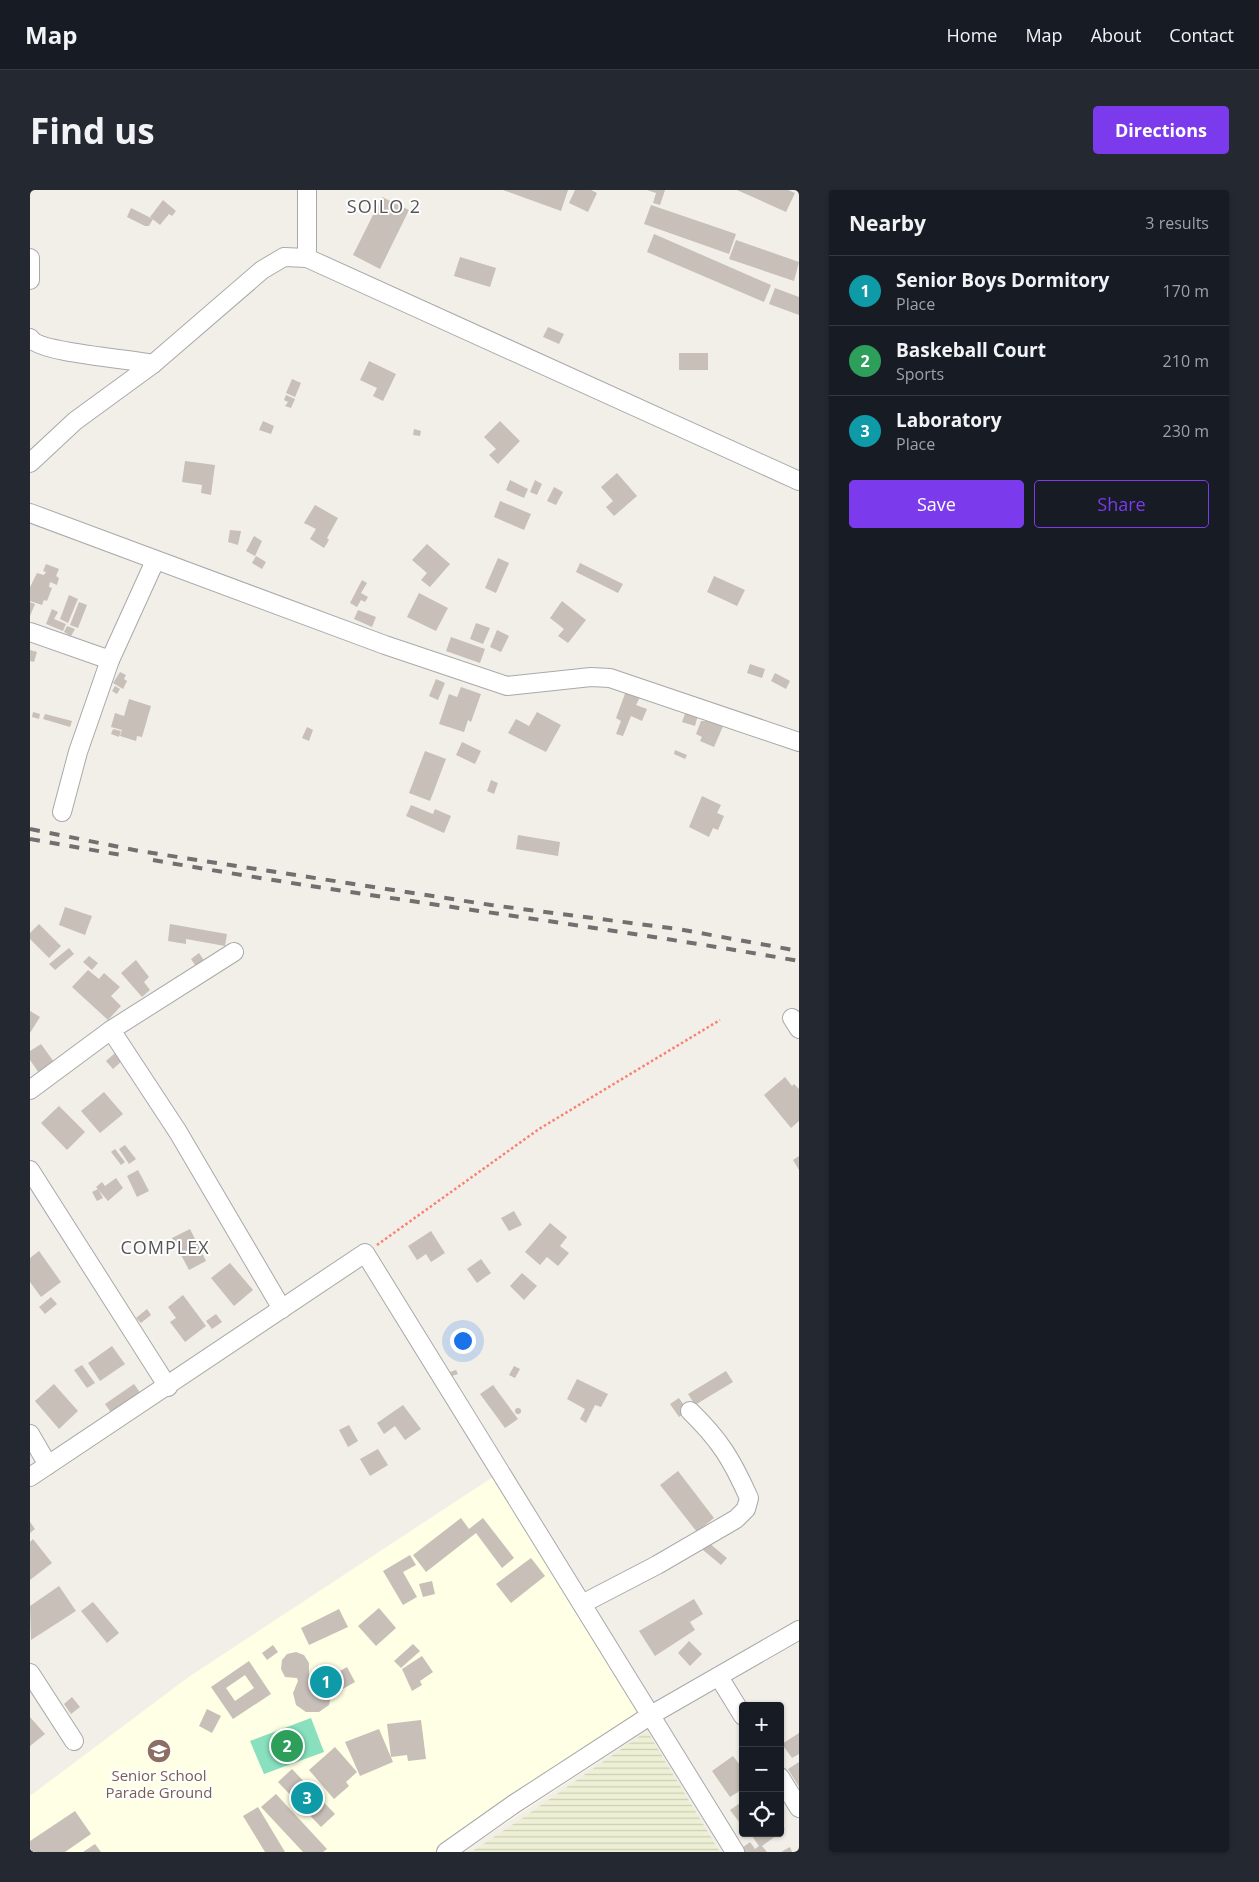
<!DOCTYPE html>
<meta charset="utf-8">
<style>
body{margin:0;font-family:"Open Sans",sans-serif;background:#242831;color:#f1f3f6}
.controls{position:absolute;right:15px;bottom:15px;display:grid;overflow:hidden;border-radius:5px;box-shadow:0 1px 4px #0004}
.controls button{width:45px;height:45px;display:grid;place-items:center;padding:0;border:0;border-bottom:1px solid #363941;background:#171b24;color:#f1f3f6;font:25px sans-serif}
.you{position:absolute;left:432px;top:1150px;width:18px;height:18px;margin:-12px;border:4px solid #fff;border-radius:50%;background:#1a73e8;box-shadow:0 0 0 8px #1a73e833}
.badge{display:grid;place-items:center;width:32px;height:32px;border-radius:50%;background:#7c3aed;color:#fff;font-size:16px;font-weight:700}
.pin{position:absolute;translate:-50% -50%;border:2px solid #fff;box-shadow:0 1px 5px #0006}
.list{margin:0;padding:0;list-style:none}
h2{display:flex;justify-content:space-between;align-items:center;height:65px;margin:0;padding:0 20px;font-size:21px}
h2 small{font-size:16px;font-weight:400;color:#9ea1a6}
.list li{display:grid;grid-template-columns:32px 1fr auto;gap:15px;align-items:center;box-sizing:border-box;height:70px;padding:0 20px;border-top:1px solid #363941}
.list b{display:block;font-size:19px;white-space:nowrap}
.list p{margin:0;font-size:16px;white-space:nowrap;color:#9ea1a6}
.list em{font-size:16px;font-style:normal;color:#9ea1a6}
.actions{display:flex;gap:10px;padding:15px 20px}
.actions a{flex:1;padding:11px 0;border:1px solid #7c3aed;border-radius:5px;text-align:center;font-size:18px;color:#7c3aed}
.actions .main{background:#7c3aed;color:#fff}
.icon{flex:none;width:28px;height:28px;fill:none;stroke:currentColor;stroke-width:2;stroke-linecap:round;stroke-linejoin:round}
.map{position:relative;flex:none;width:769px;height:1662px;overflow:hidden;border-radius:5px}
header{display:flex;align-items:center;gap:30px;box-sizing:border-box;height:70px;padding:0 25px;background:#171b24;border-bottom:1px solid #363941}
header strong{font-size:24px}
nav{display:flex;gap:28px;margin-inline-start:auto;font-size:18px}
.intro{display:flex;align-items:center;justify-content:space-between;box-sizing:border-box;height:120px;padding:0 30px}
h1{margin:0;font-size:35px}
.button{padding:12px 22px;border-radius:5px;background:#7c3aed;color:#fff;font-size:18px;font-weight:700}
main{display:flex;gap:30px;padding:0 30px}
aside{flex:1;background:#171b24;border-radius:5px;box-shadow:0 1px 4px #0004}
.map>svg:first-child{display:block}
</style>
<header>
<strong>Map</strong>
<nav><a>Home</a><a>Map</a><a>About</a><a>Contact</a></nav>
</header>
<div class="intro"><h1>Find us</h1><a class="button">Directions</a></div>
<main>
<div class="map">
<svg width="769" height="1662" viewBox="0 0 769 1662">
<defs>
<pattern id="farmland-rules" width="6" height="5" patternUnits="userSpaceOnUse" patternTransform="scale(1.25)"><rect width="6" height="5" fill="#eef0d5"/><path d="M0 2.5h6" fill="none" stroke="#ccceb7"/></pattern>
</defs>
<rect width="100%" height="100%" fill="#f2efe9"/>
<path fill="#ffffe5" d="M466 1285 622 1536 432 1662H0V1606L160 1486Z"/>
<path fill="url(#farmland-rules)" d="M617 1541 690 1662H441L491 1629Z"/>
<path fill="#88e0be" d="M281 1528 294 1562 234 1584 220 1551Z"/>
<g fill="#c7bfb8" fill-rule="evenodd">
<path d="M473 0H538L531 21Z"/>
<path d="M545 0H561L567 3 558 22 539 13Z"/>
<path d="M617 0H635L630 15 623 13 626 3Z"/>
<path d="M707 0H758L765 3 756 22Z"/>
<path d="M352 7 379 20 350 79 323 65Z"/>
<path d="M133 10 146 21 142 26 139 24 130 35 120 27Z"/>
<path d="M621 15 706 44 699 64 614 34Z"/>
<path d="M101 18 123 29 119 36H115L97 27Z"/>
<path d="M624 44 741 95 734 112 617 62Z"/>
<path d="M706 50 769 72 764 91 699 69Z"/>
<path d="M430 67 466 78 460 97 424 86Z"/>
<path d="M745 98 769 107V125L739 114Z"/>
<path d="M518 137 534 144 529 154 513 147Z"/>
<rect x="649" y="163" width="29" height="17"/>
<path d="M339 171 366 184 353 211 343 206 347 198 330 190Z"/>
<path d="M262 189 271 193 265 207 256 203Z"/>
<path d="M256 205 265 209 261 218 255 216 258 212 254 210Z"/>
<path d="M233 231 244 236 241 244 229 240Z"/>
<path d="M470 231 490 251 468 274 459 265 466 259 454 247Z"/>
<path d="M384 239 391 241 390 246 383 245Z"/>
<path d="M155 271 185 275 181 305 171 303 172 295 152 292Z"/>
<path d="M587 283 607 306 584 326 576 317 583 311 571 297Z"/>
<path d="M480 290 498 299 494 308 476 300Z"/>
<path d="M505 290 512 294 507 305 500 302Z"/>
<path d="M524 297 533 302 526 315 517 311Z"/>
<path d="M470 311 501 324 494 340 464 327Z"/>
<path d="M285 315 308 328 297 348 299 350 294 358 280 349 286 339 274 333Z"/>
<path d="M200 340 211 341 208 355 198 352Z"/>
<path d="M224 346 232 351 225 366 216 361Z"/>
<path d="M397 354 420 374 400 397 391 390 397 383 382 370Z"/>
<path d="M226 366 236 372 232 379 222 373Z"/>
<path d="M468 368 479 373 466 403 455 398Z"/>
<path d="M550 373 593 394 588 403 546 382Z"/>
<path d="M16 374 29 379 26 386 29 388 27 395 20 392 19 397 22 398 17 411 14 410 12 415 0 411V397L7 383 14 385 16 382 13 381Z"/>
<path d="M684 386 715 400 707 416 677 402Z"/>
<path d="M332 390 337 393 331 403 338 407 335 412 331 410 327 417 320 413Z"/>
<path d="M389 403 418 418 406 441 377 427Z"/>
<path d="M39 405 48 409 38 433 30 429Z"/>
<path d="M532 411 556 430 538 453 528 446 534 439 520 428Z"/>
<path d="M0 412 5 414 0 426Z"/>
<path d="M49 412 57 415 48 438 40 435Z"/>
<path d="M22 419 28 422 24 429 36 434 33 441 16 434Z"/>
<path d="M328 420 346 427 342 437 324 429Z"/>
<path d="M446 433 460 438 453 454 440 449Z"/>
<path d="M37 436 45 439 41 446 34 442Z"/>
<path d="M467 440 479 446 471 462 460 457Z"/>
<path d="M421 447 455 459 450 473 416 461Z"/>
<path d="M0 460 7 462 4 472 0 471Z"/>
<path d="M720 474 735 479 732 488 717 483Z"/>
<path d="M90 482 96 485 94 489 97 491 93 499 83 493Z"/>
<path d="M745 483 760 491 756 499 741 491Z"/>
<path d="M406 489 415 493 408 510 399 506Z"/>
<path d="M85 496 90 499 87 504 82 501Z"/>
<path d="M431 497 451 504 441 532 438 530 434 542 409 534 419 504 427 507Z"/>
<path d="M596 501 610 507 606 515 617 519 612 531 601 526 593 546 586 544 591 531 586 528Z"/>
<path d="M99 509 121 516 112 547 107 546 106 551 90 546 92 540 81 537 85 523 94 526Z"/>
<path d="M656 521 668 525 665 536 652 532Z"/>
<path d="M3 522 10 524 9 529 2 527Z"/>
<path d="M507 522 531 535 516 562 478 543 486 529 499 536Z"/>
<path d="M15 524 42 531 40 537 13 529Z"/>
<path d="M678 527 694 534 684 557 670 551 672 547 666 544 671 531H676Z"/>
<path d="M277 537 283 540 279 551 272 548Z"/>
<path d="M83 539 91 541 89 547 81 544Z"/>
<path d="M432 552 451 561 445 574 426 565Z"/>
<path d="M645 560 657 565 655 569 644 564Z"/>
<path d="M395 561 416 569 400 611 379 603Z"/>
<path d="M461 590 468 593 464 604 457 601Z"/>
<path d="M672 606 691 615 687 623 694 626 688 640 683 638 679 647 659 637Z"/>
<path d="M381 615 403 624 405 619 421 626 414 643 376 626Z"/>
<path d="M488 645 530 652 528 666 486 659Z"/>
<path d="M35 717 62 726 55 745 29 735Z"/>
<path d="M9 734 31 756 19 768 0 749V743Z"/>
<path d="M140 734 197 744 195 756 156 749V754L138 751Z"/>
<path d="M39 758 44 764 25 780 19 774Z"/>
<path d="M169 763 175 772 167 778 161 769Z"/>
<path d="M59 766 68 773 62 780 53 772Z"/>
<path d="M106 770 119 787 114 792 120 800 112 807 91 783Z"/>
<path d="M58 780 69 789 74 783 90 797 81 806 91 816 78 830 42 797Z"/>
<path d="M0 821 10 827 0 843Z"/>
<path d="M11 854 24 872 9 883 0 870V861Z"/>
<path d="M85 863 92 871 83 879 76 871Z"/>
<path d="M755 887 762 896 764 894 769 899V931L761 938 734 905Z"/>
<path d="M74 902 93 924 70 943 51 921Z"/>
<path d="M29 916 55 942 37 960 11 933Z"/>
<path d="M95 955 106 969 99 974 89 959Z"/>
<path d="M85 959 95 972 91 975 81 962Z"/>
<path d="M769 966V980L763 970Z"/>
<path d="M108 980 119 1001 107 1007 97 986Z"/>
<path d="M86 988 93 998 78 1011 66 997 72 992 75 996Z"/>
<path d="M68 999 73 1008 67 1011 62 1002Z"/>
<path d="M484 1021 492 1035 479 1041 471 1028Z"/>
<path d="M520 1033 537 1047 530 1056 539 1063 528 1076 517 1067 510 1075 495 1062Z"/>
<path d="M160 1039 176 1071 159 1080 142 1048Z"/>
<path d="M401 1041 415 1063 401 1072 396 1064 387 1070 378 1056Z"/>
<path d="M9 1061 31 1092 11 1107 0 1092V1068Z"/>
<path d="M451 1069 461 1083 447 1093 437 1079Z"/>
<path d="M200 1073 223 1100 204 1116 181 1088Z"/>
<path d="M492 1083 507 1096 494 1110 480 1096Z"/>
<path d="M153 1105 176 1136 155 1152 140 1132 146 1128 138 1117Z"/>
<path d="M21 1107 27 1114 15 1124 9 1117Z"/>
<path d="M117 1119 121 1125 111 1133 106 1128Z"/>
<path d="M186 1124 192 1132 182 1139 176 1131Z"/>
<path d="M82 1156 95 1174 70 1191 58 1173Z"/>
<path d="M52 1175 65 1193 57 1198 44 1180Z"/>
<path d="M484 1176 490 1179 485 1188 479 1185Z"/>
<path d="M426 1180 428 1184 422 1186 420 1182Z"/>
<path d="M696 1181 703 1192 665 1215 658 1204Z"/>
<path d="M547 1189 578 1204 571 1217 565 1215 556 1233 550 1229 555 1219 537 1209Z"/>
<path d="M24 1194 48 1221 29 1239 5 1211Z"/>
<path d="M104 1194 111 1204 82 1224 75 1214Z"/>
<path d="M463 1195 488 1229 475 1238 450 1204Z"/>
<path d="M649 1208 658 1221 649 1227 640 1214Z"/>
<path d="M373 1215 391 1239 375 1250 365 1236 354 1244 347 1233Z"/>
<circle cx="488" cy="1221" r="3"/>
<path d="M319 1235 328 1251 318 1257 309 1240Z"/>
<path d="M348 1259 358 1275 340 1286 330 1269Z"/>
<path d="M648 1281 684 1328 667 1342 630 1295Z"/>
<path d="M431 1328 439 1339 453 1328 484 1368 472 1378 446 1343 396 1382 383 1365Z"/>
<path d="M0 1332 5 1339 0 1343Z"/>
<path d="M3 1349 22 1373 0 1390V1352Z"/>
<path d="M679 1353 697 1368 691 1375 673 1360Z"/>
<path d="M380 1365 386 1375 373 1382 387 1407 373 1415 353 1381Z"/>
<path d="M501 1368 515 1386 481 1413 466 1394Z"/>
<path d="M402 1391 405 1404 393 1407 389 1394Z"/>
<path d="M29 1396 46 1421 1 1450 0 1416Z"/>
<path d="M664 1409 673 1424 660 1432 665 1440 625 1466 609 1441Z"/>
<path d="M63 1412 89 1443 77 1453 51 1421Z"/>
<path d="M349 1418 366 1438 346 1456 328 1436Z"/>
<path d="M309 1419 318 1437 279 1455 271 1438Z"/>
<path d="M659 1451 672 1464 660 1476 648 1463Z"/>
<path d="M383 1454 390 1461 371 1478 364 1471Z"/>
<path d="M243 1455 248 1462 237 1470 232 1463Z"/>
<path d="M266 1462 274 1465 279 1473V1486L288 1484 298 1491 304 1487 303 1485 317 1477 325 1492 311 1500 308 1494 300 1498 302 1503 299 1515 289 1522H276L266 1515 263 1503 268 1491 267 1488 255 1487 251 1479 252 1470 257 1464Z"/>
<path d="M392 1466 403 1482 390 1491 392 1495 382 1501 372 1479Z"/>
<path d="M219 1471 241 1504 203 1529 181 1497ZM215 1485 224 1498 205 1511 196 1498Z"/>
<path d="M42 1507 50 1517 41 1524 34 1514Z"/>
<path d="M177 1519 191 1526 182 1543 169 1536Z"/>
<path d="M0 1527 15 1544 0 1556Z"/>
<path d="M391 1530 396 1569 378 1571 377 1565 361 1567 357 1534Z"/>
<path d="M349 1539 363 1572 330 1586 315 1552Z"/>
<path d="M769 1543V1564L762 1568 752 1554Z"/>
<path d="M305 1557 327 1582 316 1592 319 1596 304 1609 279 1580Z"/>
<path d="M703 1566 713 1579V1599L700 1607 682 1581Z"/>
<path d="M769 1572V1597L758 1579Z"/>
<path d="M262 1579 305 1624 291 1637 248 1592Z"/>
<path d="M246 1604 297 1659 293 1662H273L231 1617Z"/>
<path d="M713 1611V1637L700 1620Z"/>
<path d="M228 1617 255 1662H235L213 1626Z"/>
<path d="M45 1621 61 1644 35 1662H0V1651Z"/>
<path d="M750 1633 755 1639 750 1643Z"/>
<path d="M720 1643H750L732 1656 737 1662H715L712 1658 720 1652 725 1659 729 1656Z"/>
<path d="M65 1654 71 1662H53Z"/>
<path d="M760 1657 762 1662H751Z"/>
</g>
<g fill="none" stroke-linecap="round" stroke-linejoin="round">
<g stroke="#a9a9a9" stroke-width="20">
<g id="minor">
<path d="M277 0V68"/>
<path d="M0 68V90"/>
<path d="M0 148C9 163 101 169 123 174"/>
<path d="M0 273 45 231 123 174 232 80 254 67 277 68 769 291"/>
<path d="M0 323 355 455 477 496 561 487 580 488 769 552"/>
<path d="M0 442 80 470"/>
<path d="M32 622 48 562 80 470 125 371"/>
<path d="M762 828 769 839"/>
<path d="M81 840 148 942 252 1119"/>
<path d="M0 900 81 840 204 762"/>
<path d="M0 980 138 1197"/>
<path d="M0 1244 18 1275"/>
<path d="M0 1287 335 1063 705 1662"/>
<path d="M552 1414 627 1375 706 1329 716 1319 719 1308C702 1270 690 1250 660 1221"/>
<path d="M0 1483 44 1551"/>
<path d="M689 1487 713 1526"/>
<path d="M750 1587 769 1618"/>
<path d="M416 1662 484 1614 621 1525 769 1440"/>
</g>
</g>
<path stroke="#fa8072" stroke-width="2.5" stroke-dasharray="2.5 2.5" stroke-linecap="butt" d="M347 1055 509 939 690 830"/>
<use href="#minor" stroke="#fff" stroke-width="18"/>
<g stroke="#707070" stroke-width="4" stroke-dasharray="10 10" stroke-linecap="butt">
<path d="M0 639 109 661 461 715 648 739 769 761"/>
<path d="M0 649 91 665"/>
<path d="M123 670C338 708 554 733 769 771"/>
</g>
</g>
<defs>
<g id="school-disc" transform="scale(1.25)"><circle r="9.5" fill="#8d6e63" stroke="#fff"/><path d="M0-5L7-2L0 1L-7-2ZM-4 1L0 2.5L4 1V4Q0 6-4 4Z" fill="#fff"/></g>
</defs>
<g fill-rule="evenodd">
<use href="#school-disc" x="129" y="1561"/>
</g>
<g text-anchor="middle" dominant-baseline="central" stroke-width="4" stroke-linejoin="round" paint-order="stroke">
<g font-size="15" fill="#785e54" stroke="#fff">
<text x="129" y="1585">Senior School<tspan x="129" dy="17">Parade Ground</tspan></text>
</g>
<g font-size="18" letter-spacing="1" fill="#555" stroke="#fff">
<text x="354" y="16">SOILO 2</text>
<text x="135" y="1057">COMPLEX</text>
</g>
</g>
</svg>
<div class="controls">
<button>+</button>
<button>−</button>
<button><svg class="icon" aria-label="locate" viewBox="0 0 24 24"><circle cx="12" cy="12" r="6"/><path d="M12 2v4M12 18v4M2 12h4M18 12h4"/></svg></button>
</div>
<div class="you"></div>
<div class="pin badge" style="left:296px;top:1492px;background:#0f9aa8">1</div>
<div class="pin badge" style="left:257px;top:1556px;background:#2e9e5b">2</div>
<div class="pin badge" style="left:277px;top:1608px;background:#0f9aa8">3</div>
</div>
<aside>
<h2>Nearby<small>3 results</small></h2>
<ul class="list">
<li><span class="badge" style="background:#0f9aa8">1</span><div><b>Senior Boys Dormitory</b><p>Place</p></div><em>170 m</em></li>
<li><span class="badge" style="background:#2e9e5b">2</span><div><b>Baskeball Court</b><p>Sports</p></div><em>210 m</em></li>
<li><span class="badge" style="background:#0f9aa8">3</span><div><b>Laboratory</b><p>Place</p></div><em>230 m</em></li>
</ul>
<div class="actions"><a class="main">Save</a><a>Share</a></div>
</aside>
</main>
